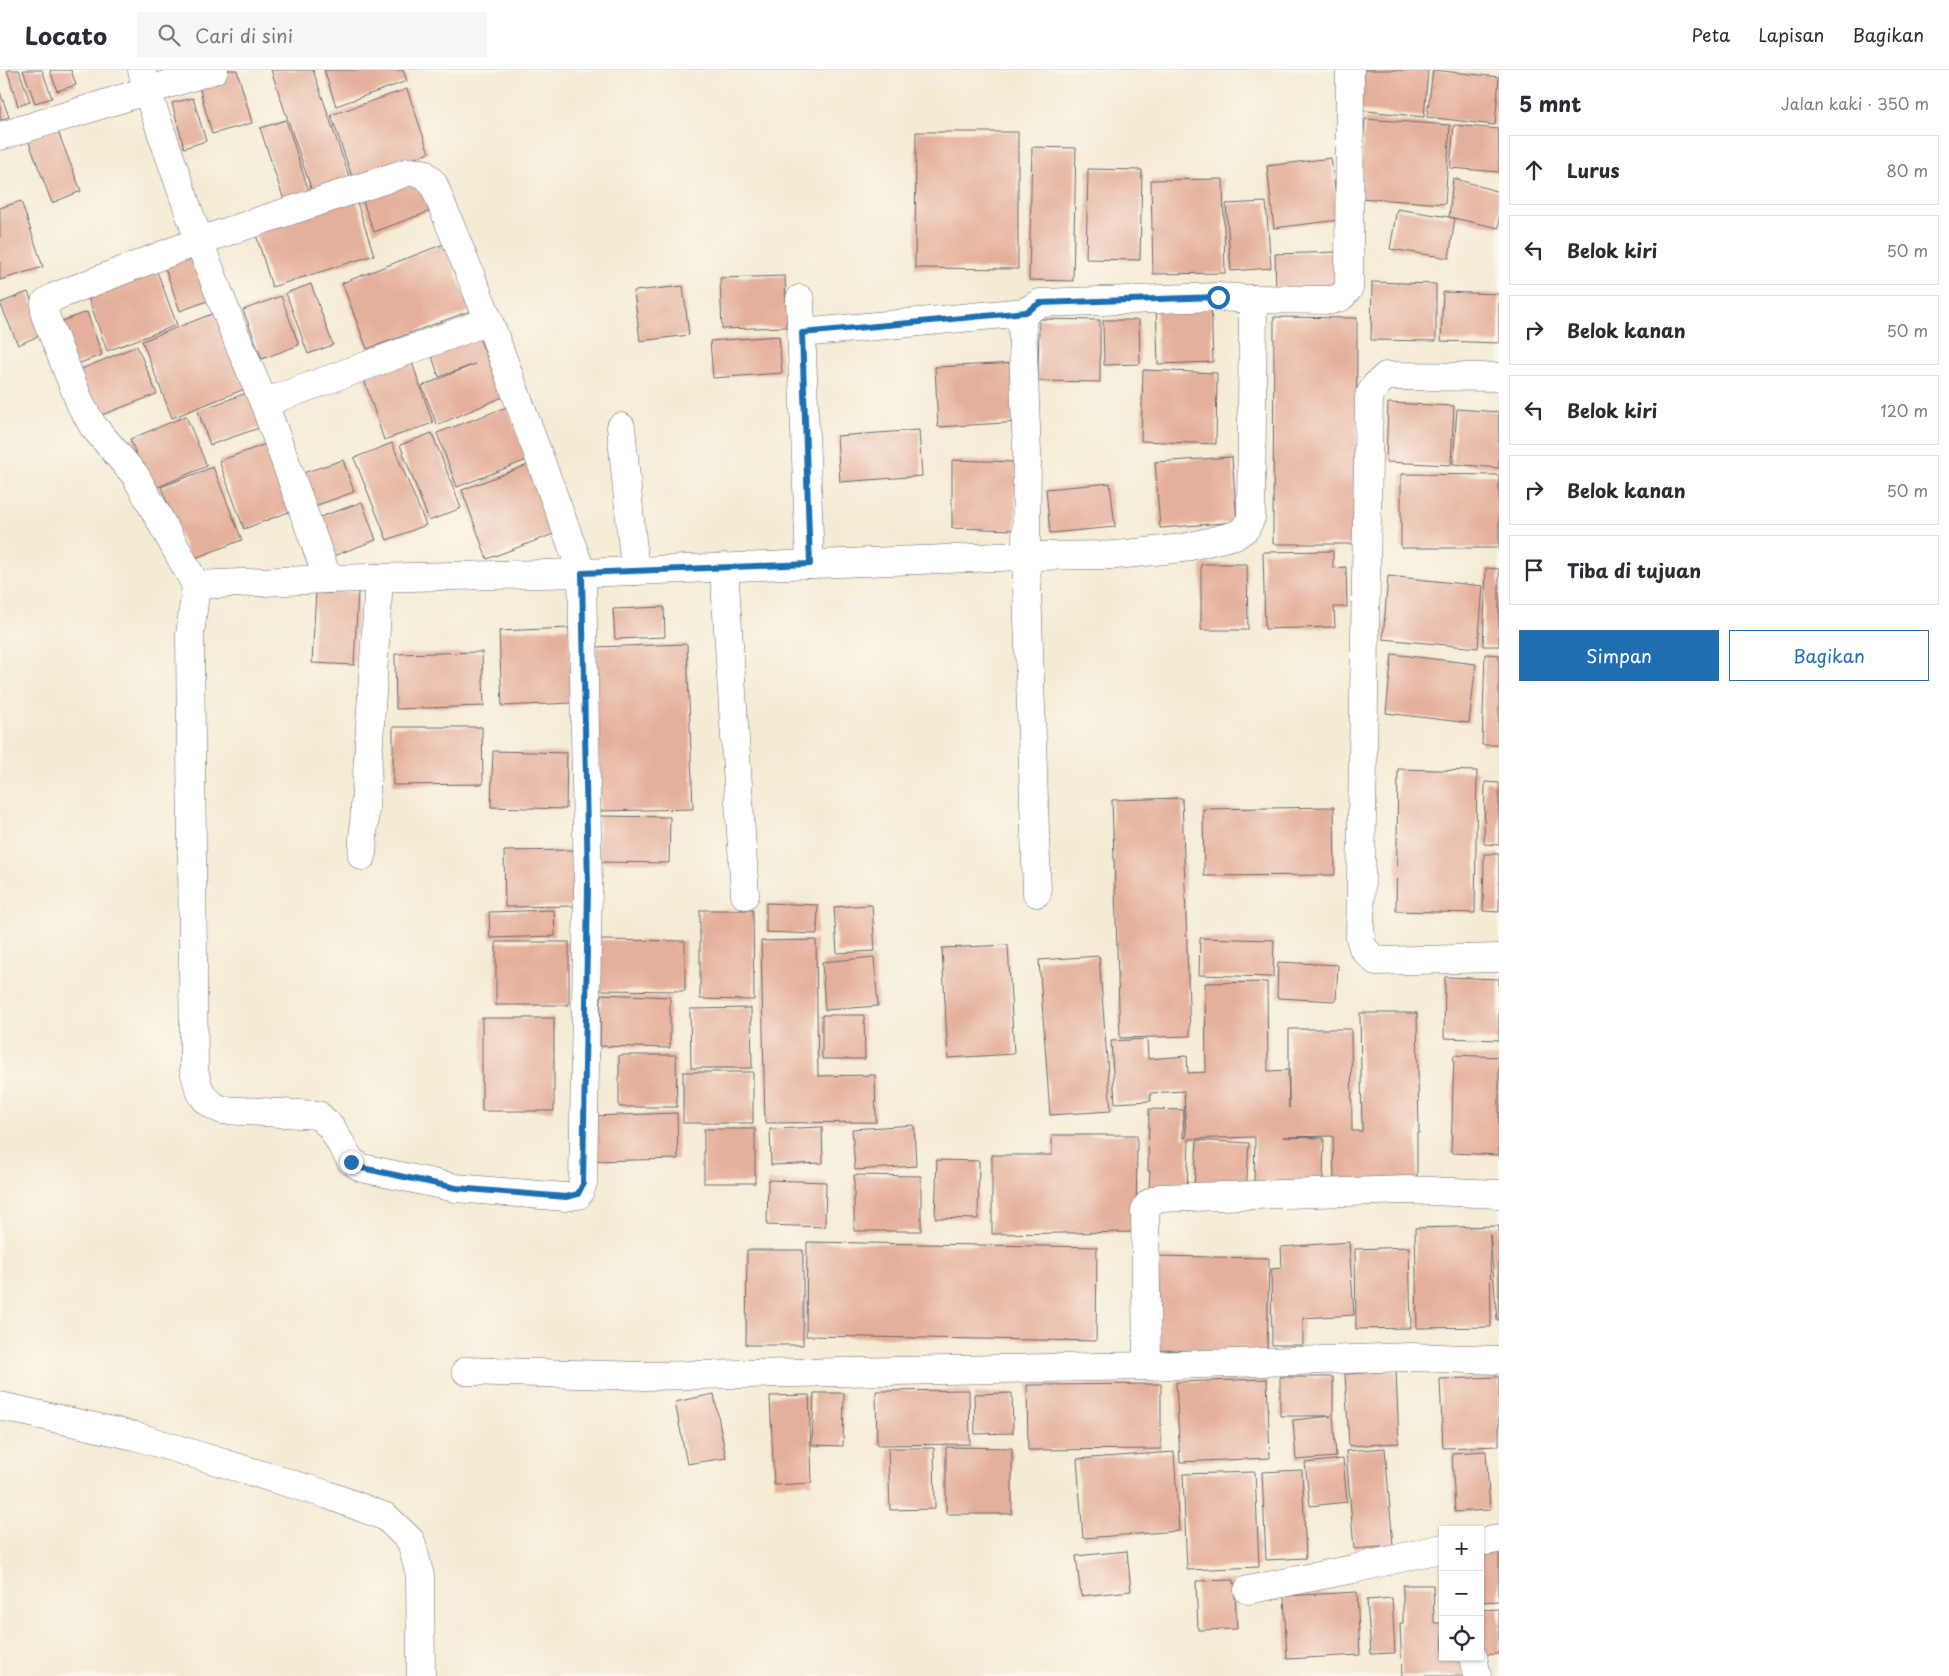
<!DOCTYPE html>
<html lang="id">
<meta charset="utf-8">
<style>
body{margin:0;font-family:"Playpen Sans",sans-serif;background:#f7f7f7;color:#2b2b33}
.controls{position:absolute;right:15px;bottom:15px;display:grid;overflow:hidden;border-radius:0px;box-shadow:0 1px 4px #0004}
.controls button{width:45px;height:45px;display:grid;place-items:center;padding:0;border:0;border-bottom:1px solid #e1e1e2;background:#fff;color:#2b2b33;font:25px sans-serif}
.stop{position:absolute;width:15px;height:15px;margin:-11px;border:4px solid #1f6fb2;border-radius:50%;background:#fff}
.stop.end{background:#1f6fb2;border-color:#fff;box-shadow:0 1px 5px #0008}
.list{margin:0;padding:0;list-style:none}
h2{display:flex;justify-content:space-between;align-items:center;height:65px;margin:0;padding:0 20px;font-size:21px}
h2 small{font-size:16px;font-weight:400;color:#7c7c81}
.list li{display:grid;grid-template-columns:32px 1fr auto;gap:15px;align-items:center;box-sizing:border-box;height:70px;margin:0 10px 10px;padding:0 10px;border:1px solid #e1e1e2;border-radius:0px}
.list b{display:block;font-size:19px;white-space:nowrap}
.list em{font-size:16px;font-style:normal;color:#7c7c81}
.actions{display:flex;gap:10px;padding:15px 20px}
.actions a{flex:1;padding:11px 0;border:1px solid #1f6fb2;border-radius:0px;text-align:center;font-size:18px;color:#1f6fb2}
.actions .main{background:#1f6fb2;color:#fff}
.icon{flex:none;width:28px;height:28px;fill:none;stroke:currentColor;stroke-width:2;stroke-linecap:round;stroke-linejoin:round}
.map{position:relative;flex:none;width:1499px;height:1606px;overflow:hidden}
header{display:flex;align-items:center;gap:30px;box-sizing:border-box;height:70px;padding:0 25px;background:#fff;border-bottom:1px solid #e1e1e2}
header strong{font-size:24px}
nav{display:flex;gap:28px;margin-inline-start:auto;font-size:18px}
.search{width:350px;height:45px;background:#f7f7f7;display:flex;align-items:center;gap:12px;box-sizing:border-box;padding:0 18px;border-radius:0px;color:#7c7c81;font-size:19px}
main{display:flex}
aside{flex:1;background:#fff}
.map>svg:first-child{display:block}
</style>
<header>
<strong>Locato</strong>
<div class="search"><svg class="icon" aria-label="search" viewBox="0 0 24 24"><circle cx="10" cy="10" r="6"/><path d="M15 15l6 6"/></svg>Cari di sini</div>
<nav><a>Peta</a><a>Lapisan</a><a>Bagikan</a></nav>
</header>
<main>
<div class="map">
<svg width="1499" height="1606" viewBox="0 0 1499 1606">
<rect width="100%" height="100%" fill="#fbf7ec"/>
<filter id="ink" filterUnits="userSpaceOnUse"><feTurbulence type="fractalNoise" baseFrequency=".02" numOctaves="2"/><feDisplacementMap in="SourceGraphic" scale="10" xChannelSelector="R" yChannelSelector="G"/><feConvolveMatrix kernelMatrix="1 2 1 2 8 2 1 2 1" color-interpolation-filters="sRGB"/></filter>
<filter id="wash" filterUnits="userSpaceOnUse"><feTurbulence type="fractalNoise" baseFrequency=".0096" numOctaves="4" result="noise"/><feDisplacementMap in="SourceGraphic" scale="20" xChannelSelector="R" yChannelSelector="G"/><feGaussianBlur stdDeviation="1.12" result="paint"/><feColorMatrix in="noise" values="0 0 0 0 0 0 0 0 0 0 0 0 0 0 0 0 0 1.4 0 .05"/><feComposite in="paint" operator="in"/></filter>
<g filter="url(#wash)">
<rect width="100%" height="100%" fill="#f4ebd4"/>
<g id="blocks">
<g fill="#e5b09b">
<path d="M7 0H19L30 32 18 36Z"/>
<path d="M23 0H42L52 28 35 33Z"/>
<path d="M50 0H71L76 15 57 21Z"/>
<path d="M228 0H237L252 53 212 64 197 9Z"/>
<path d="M271 0H313L350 109 312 121Z"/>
<path d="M324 0H403L407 11 336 36Z"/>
<path d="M1363 0H1428L1424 47 1358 40Z"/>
<path d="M1433 0 1499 7 1495 55 1427 47Z"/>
<path d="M407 19 429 83 353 110 331 45Z"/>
<path d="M0 22 9 47 0 50Z"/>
<path d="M193 28 206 71 184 78 172 33Z"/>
<path d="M1365 49 1450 55 1445 134 1359 128Z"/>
<path d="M286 50 310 125 285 133 260 58Z"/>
<path d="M1454 55 1499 59V102L1450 98Z"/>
<path d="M57 59 81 121 52 133 28 70Z"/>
<path d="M916 62H1018V199L915 198Z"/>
<path d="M1032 77 1076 78 1073 211 1029 210Z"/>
<path d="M1331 88 1339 150 1274 158 1267 96Z"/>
<path d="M1088 99 1142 100 1140 190 1086 189Z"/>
<path d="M423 103 436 139 374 162 361 126Z"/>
<path d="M1453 108 1499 122V158L1449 147Z"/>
<path d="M1223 109 1225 203 1153 204 1151 110Z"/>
<path d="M355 126 374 185 272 217 254 158Z"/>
<path d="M21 131 43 197 0 210V138Z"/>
<path d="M1266 132 1271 198 1231 201 1226 134Z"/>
<path d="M1397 139 1455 148 1449 188 1390 179Z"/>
<path d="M444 174 470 241 367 279 342 213Z"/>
<path d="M196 181 213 229 180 241 163 192Z"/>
<path d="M1338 182 1339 222 1276 224 1275 184Z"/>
<path d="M155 196 177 255 107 281 86 221Z"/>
<path d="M785 206 787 257 722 259 720 208Z"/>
<path d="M1372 212 1436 214V271L1371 270Z"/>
<path d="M311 214 333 275 308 284 286 223Z"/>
<path d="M683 216 689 265 640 271 634 221Z"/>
<path d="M28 222 45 263 18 275 0 233Z"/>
<path d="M1443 222 1499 224V273L1441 271Z"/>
<path d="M281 226 299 275 262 289 243 240Z"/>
<path d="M1211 231 1213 292 1158 294 1156 233Z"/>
<path d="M87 242 102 285 69 297 54 254Z"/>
<path d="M217 242 247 318 172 348 142 271Z"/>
<path d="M1274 247 1357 248 1356 474H1273Z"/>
<path d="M1039 249 1100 250V312L1038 311Z"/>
<path d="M1103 250H1139L1140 294 1104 295Z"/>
<path d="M476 260 503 327 437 355 422 316 475 294 439 307 429 278Z"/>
<path d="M779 266 782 303 713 308 710 271Z"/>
<path d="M137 276 157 324 91 349 72 303Z"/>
<path d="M409 284 433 353 384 370 361 300Z"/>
<path d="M1017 293 1020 352 938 357 935 297Z"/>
<path d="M1143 300 1217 303 1216 374 1141 371Z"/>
<path d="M249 322 262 357 210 375 198 341Z"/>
<path d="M1388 333 1454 336 1451 395 1386 392Z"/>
<path d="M507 337 527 390 457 417 437 363Z"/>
<path d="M1457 339 1499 342V398L1453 394Z"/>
<path d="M186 346 207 396 151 420 130 369Z"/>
<path d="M919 360 922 406 840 412 837 366Z"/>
<path d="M432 363 461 438 429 451 400 375Z"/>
<path d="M274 371 299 438 244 459 219 391Z"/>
<path d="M392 373 426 455 387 470 354 388Z"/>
<path d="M1232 387 1237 452 1160 458 1155 392Z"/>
<path d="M343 390 354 422 312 437 300 404Z"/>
<path d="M952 390 1016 392 1015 460 952 458Z"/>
<path d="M530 394 556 463 487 489 462 420Z"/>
<path d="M213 397 242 470 190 490 161 417Z"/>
<path d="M1401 404 1499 405V478H1401Z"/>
<path d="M1110 413 1115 457 1050 463 1046 419Z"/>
<path d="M362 432 376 470 333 486 320 447Z"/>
<path d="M1333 481V498L1346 497 1347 537H1334L1335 557 1265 559 1263 482Z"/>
<path d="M1201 494H1247L1248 560H1201Z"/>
<path d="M1486 498 1499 499V576H1483Z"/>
<path d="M1388 506 1483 516 1478 578 1383 569Z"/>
<path d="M316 520 358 522 354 595 312 593Z"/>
<path d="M664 537 665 567 615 569 613 539Z"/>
<path d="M569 558 572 633 502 636 499 561Z"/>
<path d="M687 574 693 739 600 741 594 577Z"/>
<path d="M482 582 484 636 396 639 395 584Z"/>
<path d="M1392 584 1476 594 1469 653 1386 643Z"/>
<path d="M1485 584 1499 585V675H1482Z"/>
<path d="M393 657H482L483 714 393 715Z"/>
<path d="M493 681 567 683 566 739 491 737Z"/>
<path d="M1398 699 1477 701 1475 843 1396 841Z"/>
<path d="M1485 712 1499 713V775L1484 774Z"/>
<path d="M1182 728 1190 966 1120 968 1112 730Z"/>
<path d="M1334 737 1335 805 1204 806 1203 739Z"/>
<path d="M599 746 670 747 669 793 598 792Z"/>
<path d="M576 780 577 836 505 837 504 781Z"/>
<path d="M1484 784H1499V842L1483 841Z"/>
<path d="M766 833 818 835 817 864 766 862Z"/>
<path d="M872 835 875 881 837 883 834 837Z"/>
<path d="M554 840 555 866 490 868 489 842Z"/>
<path d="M700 840H753L754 930 700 929Z"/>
<path d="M1200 868 1274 870 1273 907 1199 905Z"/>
<path d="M600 870 685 871V921L600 920Z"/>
<path d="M816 870 818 1006 875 1005 876 1052 765 1053 761 871Z"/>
<rect x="496" y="872" width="73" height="63"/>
<path d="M1008 875 1014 984 948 988 942 878Z"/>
<path d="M1099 886 1111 1041 1050 1045 1039 890Z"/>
<path d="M874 887 878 936 825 940 822 892Z"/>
<path d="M1278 892 1338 895 1336 931 1277 928Z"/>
<path d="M1445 907 1499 909V970L1444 968Z"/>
<path d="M1267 912 1268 1001 1288 1000 1289 1038V959H1351L1352 1061H1362L1360 943H1417L1419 1063H1417V1112H1334L1333 1066 1283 1067 1324 1068 1323 1114 1254 1112 1255 1067 1218 1068 1189 1069 1187 1120 1149 1118 1150 1101H1148L1149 1039 1184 1040 1183 1067 1186 1068 1184 1021 1150 1023 1151 1031 1115 1033 1111 971 1147 969 1148 989 1187 986 1188 1003 1206 1002 1205 913Z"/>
<path d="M601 924 670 927V978L600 976Z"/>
<path d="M751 938 752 998H691L690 939Z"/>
<path d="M822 945H864L865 989H822Z"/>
<rect x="482" y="948" width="72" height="93"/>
<path d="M619 985H676L677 1037H619Z"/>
<path d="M1454 985 1499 987V1085L1451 1083Z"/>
<rect x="683" y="1002" width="70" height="51"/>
<path d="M677 1043 678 1089 591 1091 592 1046Z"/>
<path d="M914 1055 916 1096 855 1100 852 1059Z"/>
<path d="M822 1057 823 1093 771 1095 770 1059Z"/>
<rect x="704" y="1059" width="51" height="54"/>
<path d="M1052 1065H1137L1136 1162 992 1164V1085H1052Z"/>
<path d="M1197 1070 1249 1073 1246 1124 1194 1120Z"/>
<path d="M937 1090 979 1091 978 1149 935 1148Z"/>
<path d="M854 1105 921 1106V1161H854Z"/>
<path d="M768 1110 826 1112 825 1157 767 1155Z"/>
<path d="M1499 1156V1250H1497L1490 1164 1491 1257 1417 1258 1415 1158Z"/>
<path d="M807 1172 1097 1177 1096 1271 806 1266Z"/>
<path d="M1349 1172 1354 1245 1303 1248V1275H1272L1271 1199 1282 1198 1281 1177Z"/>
<path d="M1409 1177 1411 1258 1356 1259 1355 1179Z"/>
<path d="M747 1180H803V1275H746Z"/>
<path d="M1152 1186 1269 1188 1267 1282 1151 1280Z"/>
<path d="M1396 1301 1399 1373 1349 1376 1345 1304Z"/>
<path d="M1280 1307H1333V1346L1336 1387 1296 1390 1293 1350 1331 1346H1280Z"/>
<path d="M1499 1307V1376L1443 1378 1440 1309Z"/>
<path d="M1267 1309 1270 1388 1180 1392 1176 1312Z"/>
<path d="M1161 1314V1379L1028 1380 1027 1315Z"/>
<path d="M969 1320 970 1374 877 1375 876 1321Z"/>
<path d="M814 1323H844L843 1376 812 1375Z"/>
<path d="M1012 1323 1013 1363 975 1364 974 1324Z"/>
<path d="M714 1324 726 1388 687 1394 675 1332Z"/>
<path d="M809 1325 812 1413 774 1415 770 1326Z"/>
<path d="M946 1377 1012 1378V1444H946Z"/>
<path d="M888 1378H934L935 1439 890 1440Z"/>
<path d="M1385 1378 1393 1476 1354 1479 1346 1381Z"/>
<path d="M1486 1381 1490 1440 1455 1442 1452 1383Z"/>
<path d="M1174 1382 1179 1461 1083 1468 1077 1389Z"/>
<path d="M1343 1389 1347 1432 1310 1436 1305 1393Z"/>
<path d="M1302 1400 1306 1488 1266 1490 1262 1402Z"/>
<path d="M1255 1402 1259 1497 1187 1500 1183 1404Z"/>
<path d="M1499 1475V1531L1480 1532V1476Z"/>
<path d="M1127 1481 1131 1521 1081 1526 1076 1486Z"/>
<path d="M1234 1510 1237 1559 1198 1560 1196 1511Z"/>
<path d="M1403 1515H1433L1434 1553H1443V1587H1463V1606H1402L1400 1553H1403Z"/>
<path d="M1357 1522 1360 1585 1287 1589 1284 1526Z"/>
<path d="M1392 1528 1395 1583 1371 1584 1367 1530Z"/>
<path d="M1499 1539V1584L1480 1585V1540Z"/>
</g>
</g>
</g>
<g filter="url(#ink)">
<use href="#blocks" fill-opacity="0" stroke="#6c6871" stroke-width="1"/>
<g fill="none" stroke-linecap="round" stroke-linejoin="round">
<g stroke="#6c6871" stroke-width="29">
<g id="minor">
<path d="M142 0 147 21 199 171 232 257 264 333 328 509"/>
<path d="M1 66 214 0"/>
<path d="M800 229 810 494"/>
<path d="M802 263 1025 242"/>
<path d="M1499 307 1386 306 1375 316 1369 326 1360 868 1363 878 1376 891 1499 888"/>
<path d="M264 333 489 251 582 503 588 816 583 1113 578 1125 565 1127 456 1118 362 1098 351 1091 331 1057 318 1045 222 1040C201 1031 199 1021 194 1000L190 565 196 515 328 509 582 503 1026 486 1116 485 1183 478 1236 465 1246 458 1251 448 1253 229 1332 230 1341 227 1349 218 1350 0"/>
<path d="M621 357 635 501"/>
<path d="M724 497 745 825"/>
<path d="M196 515 135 405 93 356 81 335 45 245V233L54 227 199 171 408 102 423 103 433 113 489 251"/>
<path d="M362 786 379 508"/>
<path d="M1037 823 1026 486 1027 384 1022 252 1025 242 1040 233 1218 227 1253 229"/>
<path d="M1147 1296 1145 1140C1148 1132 1153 1131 1160 1128L1407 1120 1499 1124"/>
<path d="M466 1301 646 1306 1147 1296 1410 1287 1499 1290"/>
<path d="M0 1336 135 1366 328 1425 386 1447 411 1471 420 1506 421 1606"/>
<path d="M1480 1472 1499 1469"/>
<path d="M1248 1520 1353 1499 1443 1478"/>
<path d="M1473 1587 1477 1606"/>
</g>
</g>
<use href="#minor" stroke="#fff" stroke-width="28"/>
</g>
</g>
<g fill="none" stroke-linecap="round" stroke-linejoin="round" filter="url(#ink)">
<path stroke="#1f6fb2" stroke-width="6" d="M351 1092 362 1098 456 1118 566 1127 578 1124 583 1114 588 816 582 503 810 494 802 263 1026 242 1040 233 1218 227"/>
</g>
</svg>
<div class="controls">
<button>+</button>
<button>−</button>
<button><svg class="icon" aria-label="locate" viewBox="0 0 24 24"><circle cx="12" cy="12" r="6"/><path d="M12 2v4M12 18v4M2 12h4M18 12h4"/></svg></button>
</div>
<div class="stop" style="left:1218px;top:227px"></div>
<div class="stop end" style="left:351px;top:1092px"></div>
</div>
<aside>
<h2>5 mnt<small>Jalan kaki · 350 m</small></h2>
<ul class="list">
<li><svg class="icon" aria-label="ahead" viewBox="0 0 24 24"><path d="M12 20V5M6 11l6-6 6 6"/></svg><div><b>Lurus</b></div><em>80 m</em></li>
<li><svg class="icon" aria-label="left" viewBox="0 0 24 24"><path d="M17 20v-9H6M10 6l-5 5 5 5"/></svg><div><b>Belok kiri</b></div><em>50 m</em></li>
<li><svg class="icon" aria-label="right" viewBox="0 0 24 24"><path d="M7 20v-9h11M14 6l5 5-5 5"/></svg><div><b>Belok kanan</b></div><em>50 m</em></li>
<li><svg class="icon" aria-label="left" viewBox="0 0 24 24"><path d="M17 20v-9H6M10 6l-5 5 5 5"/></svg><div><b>Belok kiri</b></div><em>120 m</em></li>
<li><svg class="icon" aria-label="right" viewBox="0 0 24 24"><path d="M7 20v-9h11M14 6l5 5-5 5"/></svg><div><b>Belok kanan</b></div><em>50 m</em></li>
<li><svg class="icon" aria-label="arrive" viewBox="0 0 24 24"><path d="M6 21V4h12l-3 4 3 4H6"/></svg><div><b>Tiba di tujuan</b></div></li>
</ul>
<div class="actions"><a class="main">Simpan</a><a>Bagikan</a></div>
</aside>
</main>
